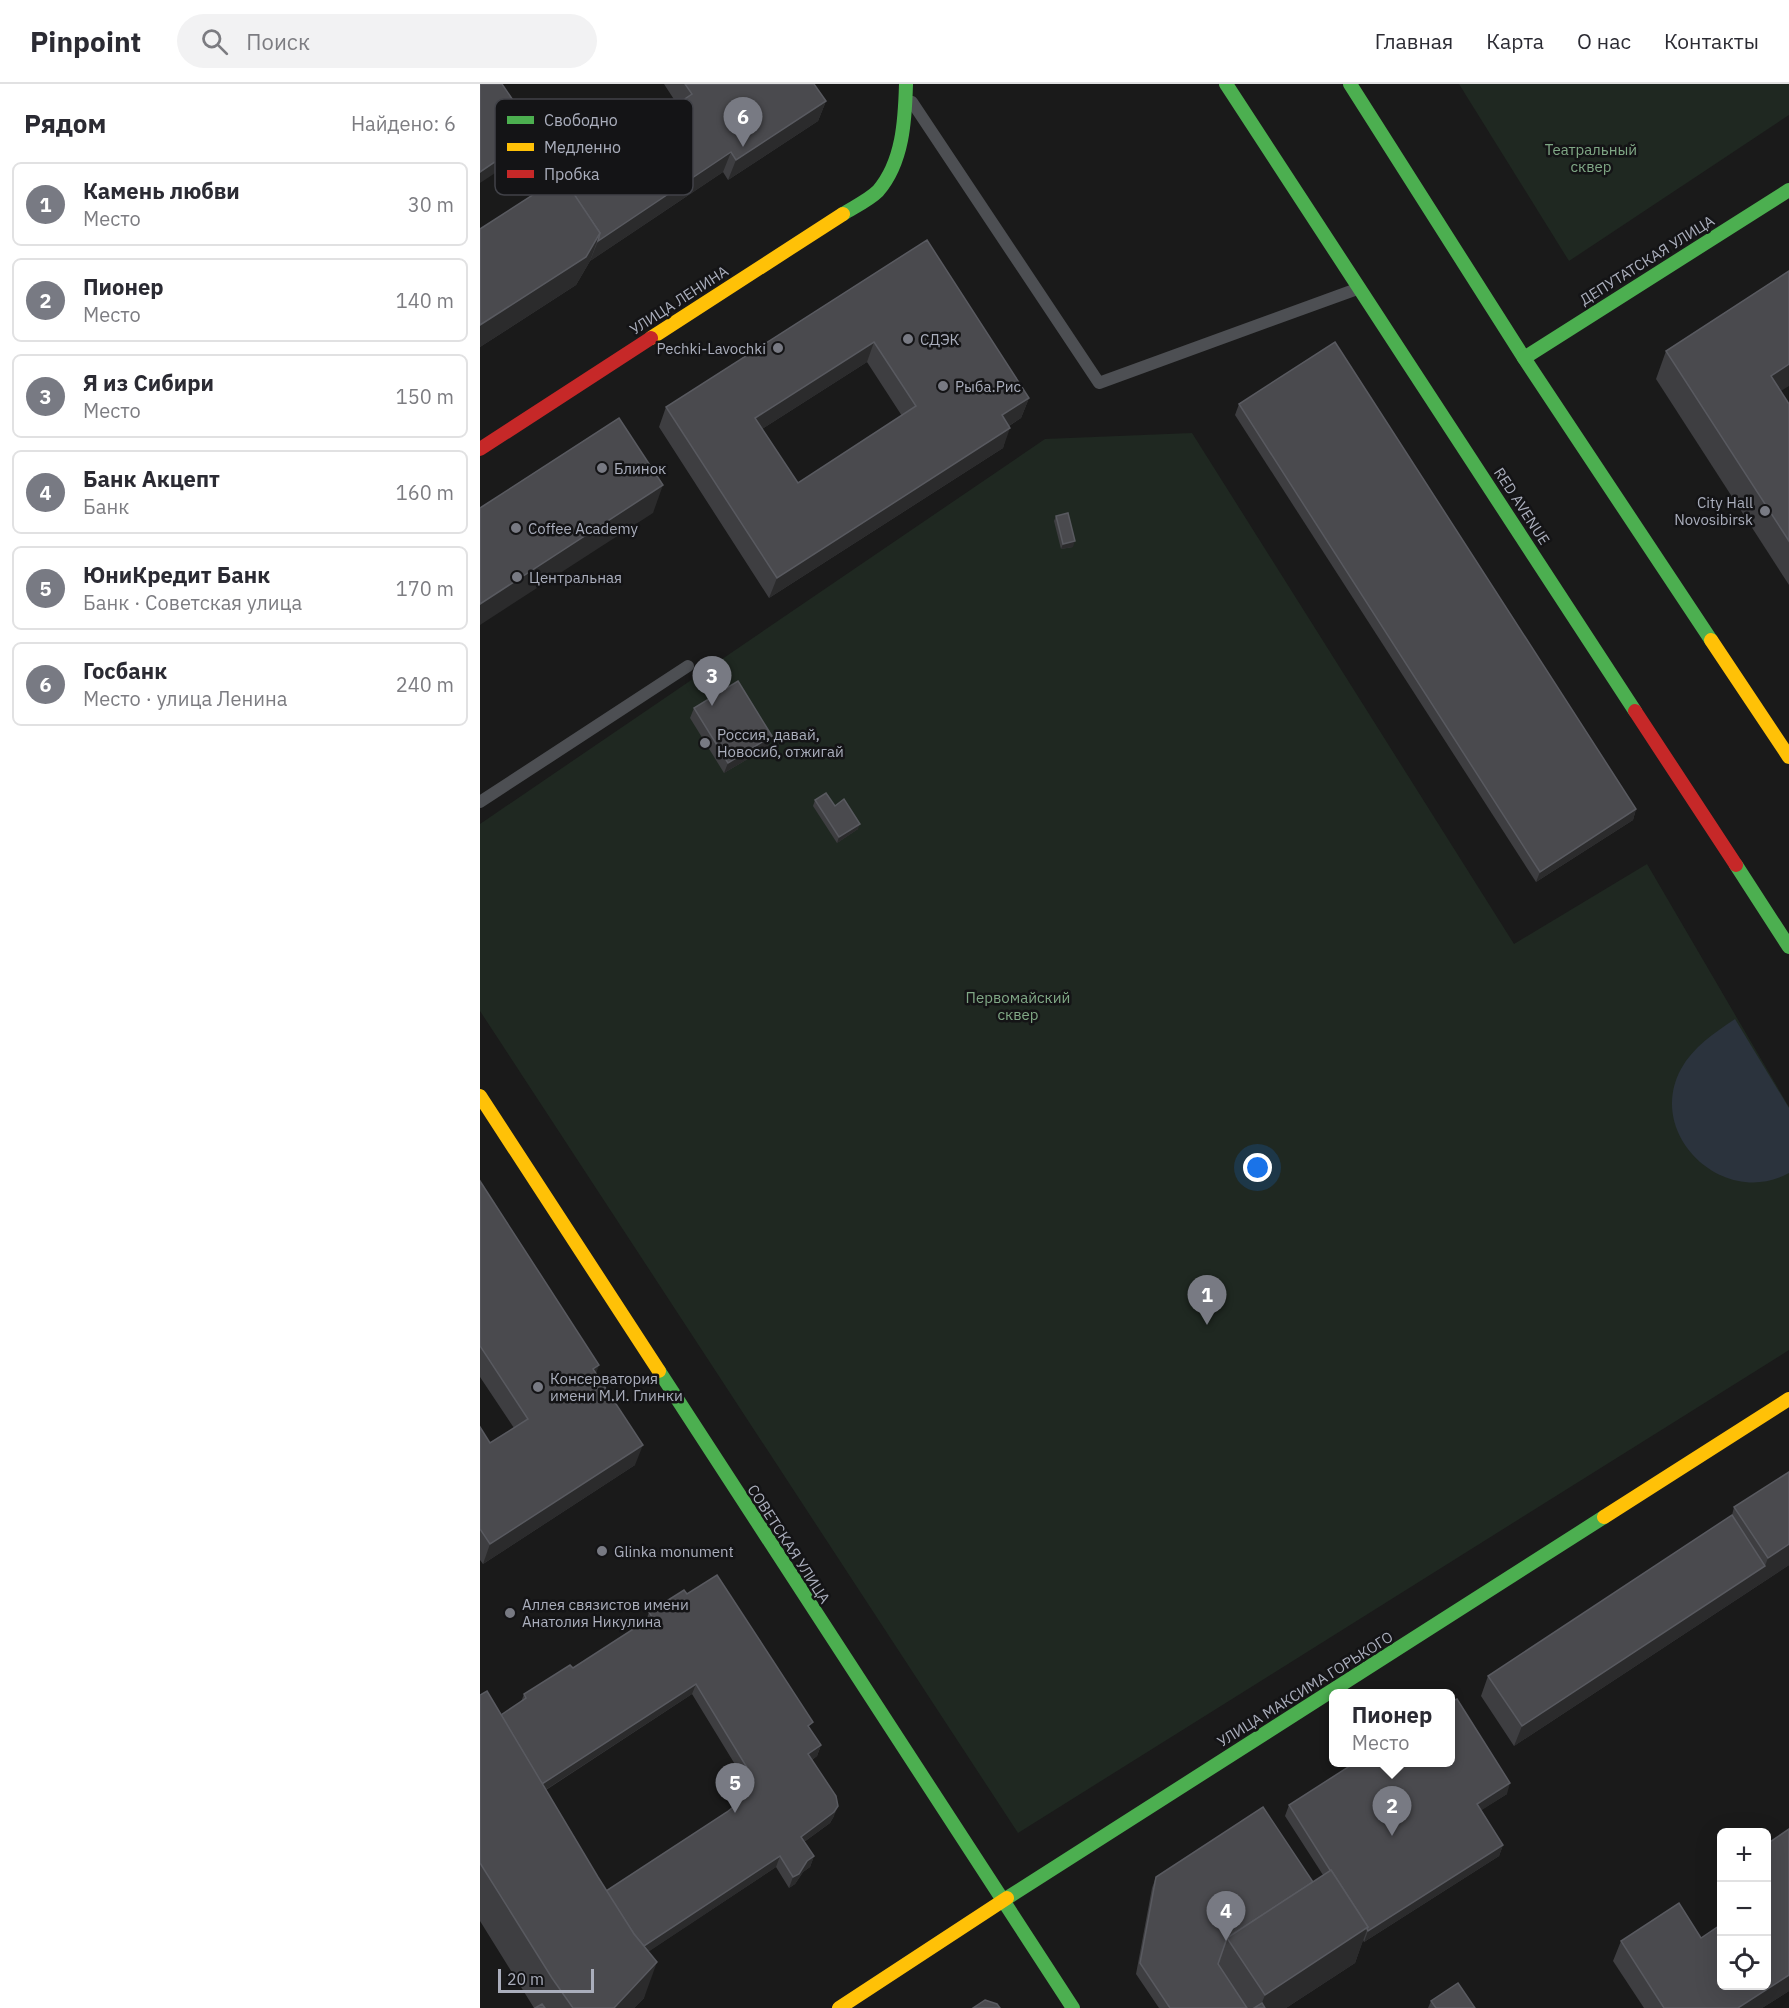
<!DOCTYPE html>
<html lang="ru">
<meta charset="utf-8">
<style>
body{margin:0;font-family:"IBM Plex Sans",sans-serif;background:#f2f2f3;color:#2b2b33}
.controls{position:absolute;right:18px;bottom:18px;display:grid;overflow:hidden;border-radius:9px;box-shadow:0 6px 24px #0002}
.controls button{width:54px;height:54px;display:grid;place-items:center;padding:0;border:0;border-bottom:2px solid #e1e1e2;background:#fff;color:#2b2b33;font:30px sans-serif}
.scale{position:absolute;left:18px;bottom:15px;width:96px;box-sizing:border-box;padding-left:6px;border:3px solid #aaaebc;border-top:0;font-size:16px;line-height:21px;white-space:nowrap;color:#aaaebc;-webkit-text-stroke:4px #141416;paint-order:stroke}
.you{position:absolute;left:778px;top:1084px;width:21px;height:21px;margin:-15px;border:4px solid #fff;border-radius:50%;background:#1a73e8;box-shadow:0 0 0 9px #1a73e833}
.badge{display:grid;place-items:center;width:39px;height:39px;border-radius:50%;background:#787a83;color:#fff;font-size:20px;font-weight:700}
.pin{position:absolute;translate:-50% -50px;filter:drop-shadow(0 2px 3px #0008)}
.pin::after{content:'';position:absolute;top:32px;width:21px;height:18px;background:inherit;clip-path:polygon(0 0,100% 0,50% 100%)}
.popup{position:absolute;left:849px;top:1605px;width:126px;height:78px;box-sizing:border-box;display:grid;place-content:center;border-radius:9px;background:#fff;filter:drop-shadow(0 2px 4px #0005);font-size:20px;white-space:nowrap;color:#7c7c81}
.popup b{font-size:22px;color:#2b2b33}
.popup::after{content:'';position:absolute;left:50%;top:100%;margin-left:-12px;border:12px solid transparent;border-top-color:#fff}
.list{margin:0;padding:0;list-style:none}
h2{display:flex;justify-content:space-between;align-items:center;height:78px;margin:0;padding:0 24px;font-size:26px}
h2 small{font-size:20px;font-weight:400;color:#7c7c81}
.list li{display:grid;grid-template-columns:39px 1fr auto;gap:18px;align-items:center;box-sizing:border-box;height:84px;margin:0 12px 12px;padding:0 12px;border:2px solid #e1e1e2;border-radius:9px}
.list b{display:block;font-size:22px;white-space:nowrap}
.list p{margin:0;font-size:20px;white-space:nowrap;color:#7c7c81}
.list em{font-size:20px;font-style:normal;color:#7c7c81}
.icon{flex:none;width:33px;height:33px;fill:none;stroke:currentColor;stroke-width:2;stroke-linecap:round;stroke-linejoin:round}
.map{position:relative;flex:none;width:1309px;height:1924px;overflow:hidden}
header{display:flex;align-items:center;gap:36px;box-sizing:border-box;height:84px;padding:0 30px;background:#fff;border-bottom:2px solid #e1e1e2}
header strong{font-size:28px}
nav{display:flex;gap:33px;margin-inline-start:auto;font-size:21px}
.search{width:420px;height:54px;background:#f2f2f3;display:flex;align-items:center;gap:15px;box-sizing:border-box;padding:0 21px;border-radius:33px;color:#7c7c81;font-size:22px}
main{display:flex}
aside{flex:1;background:#fff}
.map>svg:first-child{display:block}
</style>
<header>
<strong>Pinpoint</strong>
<div class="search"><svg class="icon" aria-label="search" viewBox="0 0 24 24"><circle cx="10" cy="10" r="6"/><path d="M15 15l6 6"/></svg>Поиск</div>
<nav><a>Главная</a><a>Карта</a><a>О нас</a><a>Контакты</a></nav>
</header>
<main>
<aside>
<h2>Рядом<small>Найдено: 6</small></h2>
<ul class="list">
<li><span class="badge">1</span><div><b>Камень любви</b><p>Место</p></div><em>30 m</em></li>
<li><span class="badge">2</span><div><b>Пионер</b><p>Место</p></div><em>140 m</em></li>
<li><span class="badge">3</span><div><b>Я из Сибири</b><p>Место</p></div><em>150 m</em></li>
<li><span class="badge">4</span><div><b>Банк Акцепт</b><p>Банк</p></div><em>160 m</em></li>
<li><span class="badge">5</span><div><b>ЮниКредит Банк</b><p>Банк · Советская улица</p></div><em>170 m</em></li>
<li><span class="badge">6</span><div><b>Госбанк</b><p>Место · улица Ленина</p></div><em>240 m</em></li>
</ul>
</aside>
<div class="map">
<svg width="1309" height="1924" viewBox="0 0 1309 1924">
<rect width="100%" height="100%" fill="#1a1a1a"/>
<g fill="#1f2821">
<path d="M979 0H1309V31L1089 177Z"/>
<path d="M712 349 1034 860 1167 780 1309 1023V1266L538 1749 0 927V740L565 355Z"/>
</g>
<path fill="#2b333d" d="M1255 935 1309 1024V1089C1244 1125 1165 1051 1201 985 1213 963 1234 949 1255 935Z"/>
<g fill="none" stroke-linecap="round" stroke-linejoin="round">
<g stroke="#4d4f53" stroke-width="12">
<path d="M432 18 619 299 877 205"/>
<path d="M0 718 208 582"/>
</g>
<g stroke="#4caf50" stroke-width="14">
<path d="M746 0 1155 627"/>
<path d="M870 0 1044 274 1231 556"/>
<path d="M363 130C374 123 389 116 398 107 423 78 425 36 426 0"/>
<path d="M1044 274 1309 106"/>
<path d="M1256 781 1309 863"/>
<path d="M179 1287 593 1924"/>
<path d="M527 1814 1124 1433"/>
</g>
<g stroke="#ffc107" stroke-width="14">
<path d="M171 254 363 130"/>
<path d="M1231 556 1309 673"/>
<path d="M0 1012 179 1287"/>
<path d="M1124 1433 1309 1315"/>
<path d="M359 1924 527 1814"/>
</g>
<g stroke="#c62828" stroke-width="14">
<path d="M0 365 171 254"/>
<path d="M1155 627 1256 781"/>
</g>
</g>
<g fill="#3e3e41" fill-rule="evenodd">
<path d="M184 0H334L346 17 338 37 248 96 243 88 110 177 96 201 0 263V145L84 96 197 20Z"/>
<path d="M447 156 549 314 541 334 529 342 523 364 289 514 179 343 186 323ZM387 278 422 332 318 399 282 345Z"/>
<path d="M1186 267 1300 307 1309 320V501L1176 295Z"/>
<path d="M759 320 1156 725 1153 736 1056 798 755 331Z"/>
<path d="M576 432 593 463 581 465 574 437Z"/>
<path d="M214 624 288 663 244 689 210 634Z"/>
<path d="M335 716 355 722 378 745 357 759 333 722Z"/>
<path d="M0 1097 116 1290 155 1381 3 1480 0 1476V1343L10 1359 34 1344 0 1293Z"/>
<path d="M1309 1388V1481L1034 1662 1001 1612 1008 1592 1252 1431 1254 1423Z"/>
<path d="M169 1528 330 1645 341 1661 337 1672 332 1676 354 1732 350 1739 324 1758 334 1772 330 1783 323 1788 315 1800 309 1804 296 1783 169 1867 164 1914 154 1924H54L0 1837V1611L21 1631 41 1618 44 1610 93 1584 166 1537ZM212 1610 267 1700 258 1705 254 1716 256 1720 247 1728 126 1807 66 1706Z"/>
<path d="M1027 1710 1001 1726 1023 1761 1019 1772 884 1858 883 1856 875 1879 806 1924H679L656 1890 672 1804 676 1793 833 1798 843 1791 805 1732 809 1721Z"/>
<path d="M1221 1854 1309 1907 1282 1924H1164L1133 1877 1141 1857Z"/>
<path d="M951 1917 995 1924H948Z"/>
</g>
<g fill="#2b2b2c">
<path d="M346 17 338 37 248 96 256 76Z"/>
<path d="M56 50 50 66 0 99V88Z"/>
<path d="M251 68 243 88 110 177 118 157Z"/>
<path d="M120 149 110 177 96 201 0 263V241Z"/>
<path d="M394 258 387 278 268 354 275 334Z"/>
<path d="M1309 280V302L1280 320 1291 292Z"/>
<path d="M549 314 541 334 514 351 522 331Z"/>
<path d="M530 344 523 364 289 514 297 494Z"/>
<path d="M183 401 173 429 0 541V520Z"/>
<path d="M595 457 593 463 581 465 583 460Z"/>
<path d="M292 652 288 663 244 689 248 679Z"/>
<path d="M1156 725 1153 736 1056 798 1060 788Z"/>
<path d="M380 740 378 745 357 759 359 753Z"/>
<path d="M119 1281 112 1301 113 1285Z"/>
<path d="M163 1361 155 1381 3 1480 10 1460Z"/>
<path d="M1309 1460V1481L1034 1662 1042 1642 1285 1482 1288 1474Z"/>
<path d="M216 1600 212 1610 53 1714 57 1703Z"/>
<path d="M341 1661 337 1672 324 1681 328 1670Z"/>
<path d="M1030 1699 1027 1710 994 1731 997 1720Z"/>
<path d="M358 1722 354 1732 350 1739 317 1763 321 1753Z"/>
<path d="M1023 1761 1019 1772 884 1858 888 1847Z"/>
<path d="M300 1772 296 1783 141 1886 145 1875Z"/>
<path d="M334 1772 330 1783 323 1788 315 1800 309 1804 313 1793 327 1777Z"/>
<path d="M888 1843 875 1879 806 1924H780L785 1911Z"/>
<path d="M177 1878 164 1914 154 1924H134Z"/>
<path d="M1309 1891V1907L1282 1924H1258Z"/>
</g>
<g fill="#4a4a4e" stroke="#595a60" stroke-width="1.5" fill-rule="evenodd">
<path d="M0 0H22L56 50 0 88Z"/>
<path d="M205 0H334L346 17 256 76 251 68 118 157 120 149 84 96 212 10Z"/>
<path d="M82 92 120 149 106 173 0 241V145Z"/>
<path d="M447 156 549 314 522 331 530 344 297 494 186 323ZM394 258 436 322 318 399 275 334Z"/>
<path d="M1309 187V280L1291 292 1309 320V457L1186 267Z"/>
<path d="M855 258 1156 725 1060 788 759 320Z"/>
<path d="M139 334 183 401 0 520V424Z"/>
<path d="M588 429 595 457 583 460 576 432Z"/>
<path d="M258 597 292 652 248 679 214 624Z"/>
<path d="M346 709 355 722 364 715 380 740 359 753 335 716Z"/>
<path d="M0 1097 119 1281 113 1285 163 1361 10 1460 0 1445V1343L10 1359 48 1335 0 1262Z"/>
<path d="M1309 1388V1460L1288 1474 1254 1423Z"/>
<path d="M1252 1431 1285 1482 1042 1642 1008 1592Z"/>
<path d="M237 1491 333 1638 328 1642 341 1661 328 1670 356 1712 358 1722 354 1728 321 1753 334 1772 327 1777 319 1790 313 1793 300 1772 164 1862 154 1850 126 1807 247 1728 263 1715 258 1705 274 1695 216 1600 62 1700 21 1631 46 1614 44 1610 90 1581 93 1584 172 1533 169 1528 204 1506 207 1510Z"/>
<path d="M7 1607 118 1793 154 1850 177 1878 134 1924H93L72 1894 0 1779V1611Z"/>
<path d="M977 1615 1030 1699 997 1720 1023 1761 888 1847 887 1845 888 1843 851 1786H850L809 1721 876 1678H970V1618Z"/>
<path d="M783 1723 833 1798 747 1854 738 1880 767 1924H690L660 1879 676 1793Z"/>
<path d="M1309 1745V1891L1258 1924H1184L1141 1857 1199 1819 1221 1854 1242 1840V1902H1287V1760Z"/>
<path d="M851 1786 888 1843 785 1911 747 1854Z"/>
<path d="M978 1899 995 1924H956L951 1917Z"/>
<path d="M505 1916 517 1920 520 1924H493Z"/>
<path d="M782 1919 785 1924H774Z"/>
<path d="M62 1920 65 1924H55Z"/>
</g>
<g fill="#787a83" stroke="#141416" stroke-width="2">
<circle cx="428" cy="255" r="6"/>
<circle cx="298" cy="264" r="6"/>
<circle cx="463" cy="302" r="6"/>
<circle cx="122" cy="384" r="6"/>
<circle cx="1285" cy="427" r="6"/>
<circle cx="36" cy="444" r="6"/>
<circle cx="37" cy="493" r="6"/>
<circle cx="225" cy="659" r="6"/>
<circle cx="58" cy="1303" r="6"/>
<circle cx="122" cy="1467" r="6"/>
<circle cx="30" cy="1529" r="6"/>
</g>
<g text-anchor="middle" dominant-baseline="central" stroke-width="5" stroke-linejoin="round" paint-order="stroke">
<g font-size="15" fill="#80a886" stroke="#141416">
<text x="1111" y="65">Театральный<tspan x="1111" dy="17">сквер</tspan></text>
<text x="538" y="913">Первомайский<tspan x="538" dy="17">сквер</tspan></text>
</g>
<g font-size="15" fill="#aaaebc" stroke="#141416">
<text transform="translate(1167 176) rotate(-32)">ДЕПУТАТСКАЯ УЛИЦА</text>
<text transform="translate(199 216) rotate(-33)">УЛИЦА ЛЕНИНА</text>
<text transform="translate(1042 422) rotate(57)">RED AVENUE</text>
<text transform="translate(309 1460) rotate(57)">СОВЕТСКАЯ УЛИЦА</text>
<text transform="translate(825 1605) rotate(-32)">УЛИЦА МАКСИМА ГОРЬКОГО</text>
</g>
<g font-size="15" fill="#aaaebc" stroke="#141416" text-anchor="start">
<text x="440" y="255">СДЭК</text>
<text x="286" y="264" text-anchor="end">Pechki-Lavochki</text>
<text x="475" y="302">Рыба.Рис</text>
<text x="134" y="384">Блинок</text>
<text x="1273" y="418" text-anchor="end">City Hall<tspan x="1273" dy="17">Novosibirsk</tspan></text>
<text x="48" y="444">Coffee Academy</text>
<text x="49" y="493">Центральная</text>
<text x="237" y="650">Россия, давай,<tspan x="237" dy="17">Новосиб, отжигай</tspan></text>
<text x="70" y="1294">Консерватория<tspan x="70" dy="17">имени М.И. Глинки</tspan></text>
<text x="134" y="1467">Glinka monument</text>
<text x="42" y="1520">Аллея связистов имени<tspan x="42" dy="17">Анатолия Никулина</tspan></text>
</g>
</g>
<rect x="15" y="15" width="198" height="96" rx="9" fill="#141416" stroke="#414248" stroke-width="1.5"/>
<rect x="27" y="32" width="27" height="8" fill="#4caf50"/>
<rect x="27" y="59" width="27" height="8" fill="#ffc107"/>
<rect x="27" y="86" width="27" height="8" fill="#c62828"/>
<g font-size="16" fill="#aaaebc">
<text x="64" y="42">Свободно</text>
<text x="64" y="69">Медленно</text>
<text x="64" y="96">Пробка</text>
</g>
</svg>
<div class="controls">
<button>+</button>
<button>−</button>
<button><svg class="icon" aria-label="locate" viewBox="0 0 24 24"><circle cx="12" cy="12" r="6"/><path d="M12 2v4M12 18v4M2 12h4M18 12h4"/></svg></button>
</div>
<div class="scale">20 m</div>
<div class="you"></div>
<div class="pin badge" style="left:727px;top:1241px">1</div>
<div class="pin badge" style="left:912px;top:1752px">2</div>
<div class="popup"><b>Пионер</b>Место</div>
<div class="pin badge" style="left:232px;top:622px">3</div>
<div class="pin badge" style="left:746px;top:1857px">4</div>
<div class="pin badge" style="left:255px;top:1729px">5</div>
<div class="pin badge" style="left:263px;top:63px">6</div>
</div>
</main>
